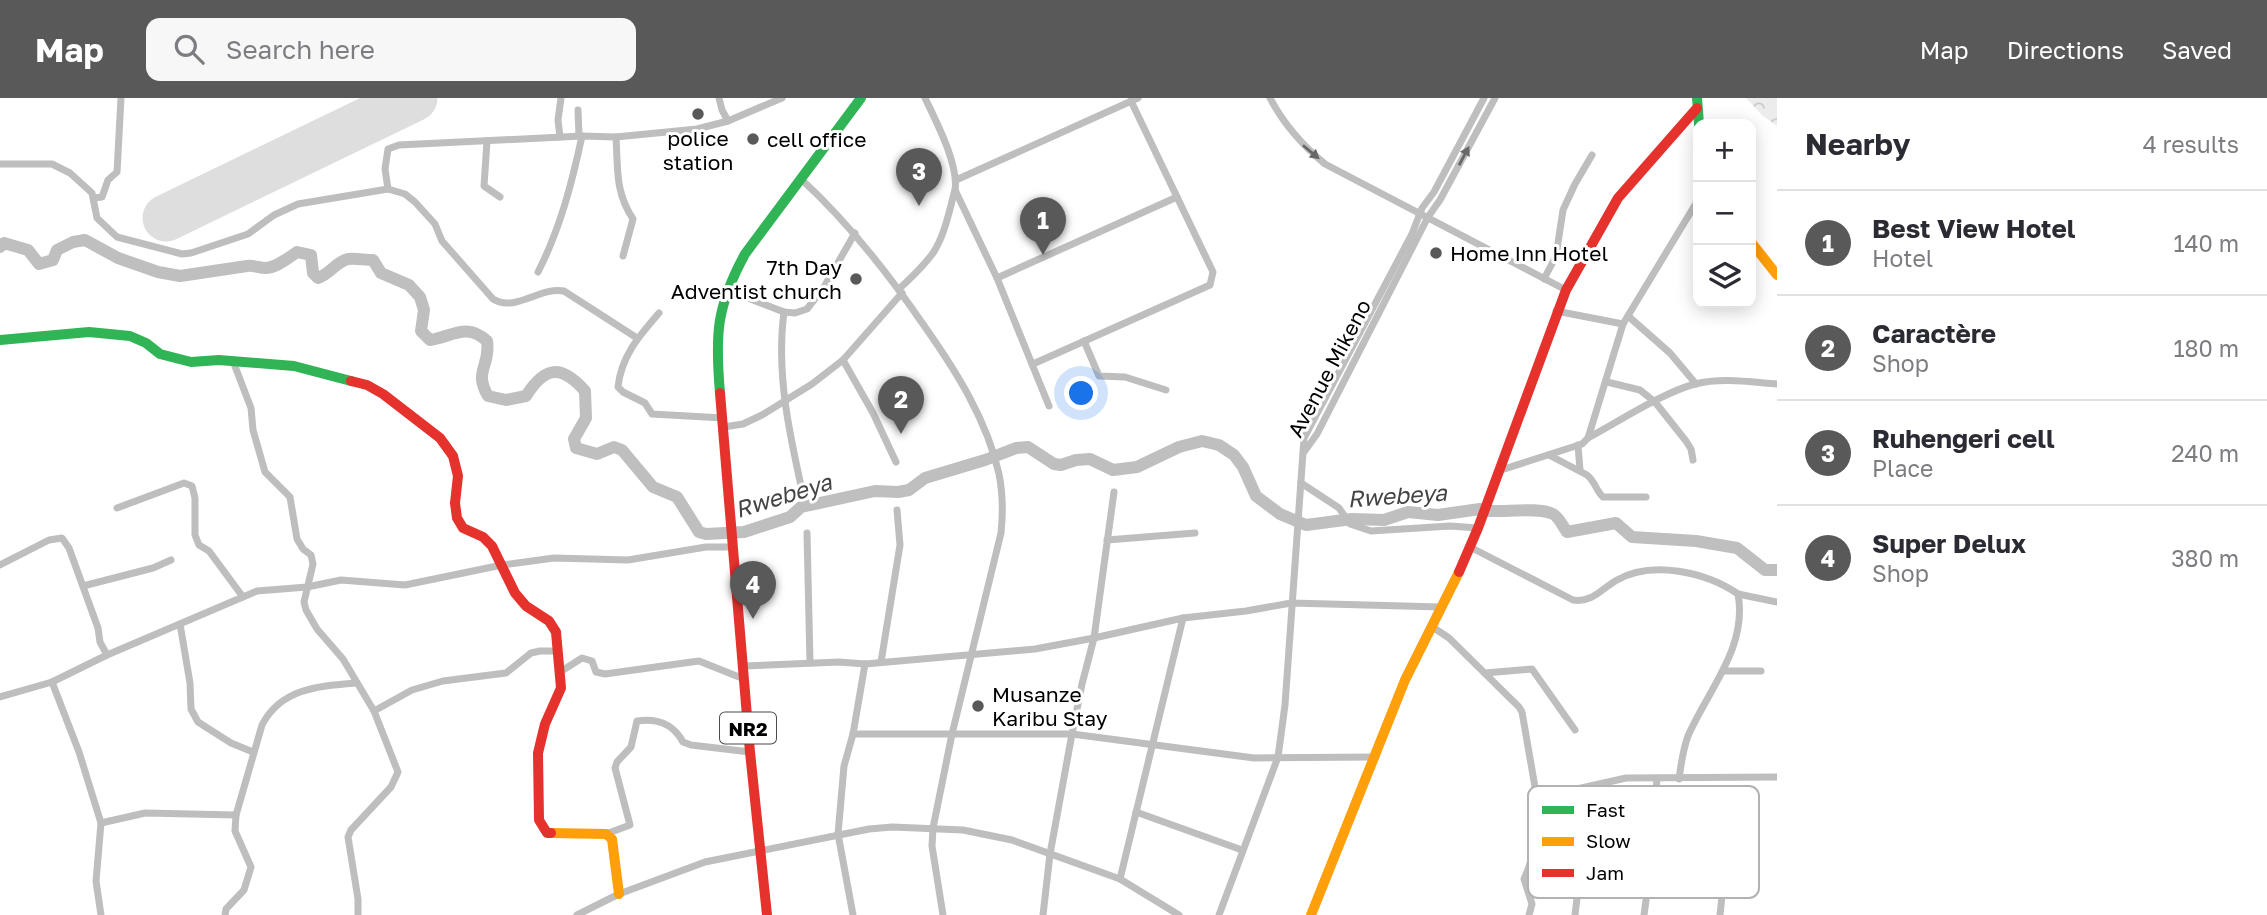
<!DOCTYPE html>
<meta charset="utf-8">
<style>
body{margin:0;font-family:"Golos Text",sans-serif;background:#f7f7f7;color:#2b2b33}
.controls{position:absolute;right:21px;top:21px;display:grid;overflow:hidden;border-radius:14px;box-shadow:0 4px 18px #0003}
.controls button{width:63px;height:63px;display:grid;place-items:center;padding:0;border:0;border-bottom:2px solid #e1e1e2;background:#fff;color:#2b2b33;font:35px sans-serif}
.you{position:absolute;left:1082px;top:296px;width:24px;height:24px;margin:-18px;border:5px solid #fff;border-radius:50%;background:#1a73e8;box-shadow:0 0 0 10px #1a73e833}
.badge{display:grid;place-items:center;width:46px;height:46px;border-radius:50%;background:#595959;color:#fff;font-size:23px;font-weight:700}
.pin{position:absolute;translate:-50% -58px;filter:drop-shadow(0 2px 4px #0008)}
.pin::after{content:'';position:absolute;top:37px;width:24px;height:21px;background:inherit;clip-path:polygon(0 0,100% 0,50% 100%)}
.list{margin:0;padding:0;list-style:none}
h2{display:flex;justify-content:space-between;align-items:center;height:91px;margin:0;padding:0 28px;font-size:30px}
h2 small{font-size:23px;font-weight:400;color:#7c7c81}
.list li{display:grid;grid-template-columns:46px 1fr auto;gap:21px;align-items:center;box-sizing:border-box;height:105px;padding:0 28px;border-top:2px solid #e1e1e2}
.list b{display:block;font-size:26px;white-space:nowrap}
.list p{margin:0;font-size:23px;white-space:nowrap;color:#7c7c81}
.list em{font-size:23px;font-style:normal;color:#7c7c81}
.icon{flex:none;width:38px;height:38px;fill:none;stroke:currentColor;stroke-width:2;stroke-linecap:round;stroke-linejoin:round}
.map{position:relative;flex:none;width:1777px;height:817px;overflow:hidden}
header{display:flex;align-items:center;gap:42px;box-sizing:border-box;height:98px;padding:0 35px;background:#595959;color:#fff}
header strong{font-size:33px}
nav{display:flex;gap:38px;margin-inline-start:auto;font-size:24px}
.search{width:490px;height:63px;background:#f7f7f7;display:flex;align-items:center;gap:18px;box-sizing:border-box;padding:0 24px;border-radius:14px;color:#7c7c81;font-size:26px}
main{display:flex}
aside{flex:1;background:#fff}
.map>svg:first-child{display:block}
</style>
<header>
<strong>Map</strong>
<div class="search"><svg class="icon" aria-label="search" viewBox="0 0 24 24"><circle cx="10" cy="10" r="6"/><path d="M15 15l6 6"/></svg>Search here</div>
<nav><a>Map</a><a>Directions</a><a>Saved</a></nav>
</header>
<main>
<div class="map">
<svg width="1777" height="817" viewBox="0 0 1777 817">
<defs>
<pattern id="forest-crowns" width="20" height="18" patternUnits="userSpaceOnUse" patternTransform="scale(1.75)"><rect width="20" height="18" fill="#ececec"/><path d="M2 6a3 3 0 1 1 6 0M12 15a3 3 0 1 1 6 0" fill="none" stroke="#c9c9c9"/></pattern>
</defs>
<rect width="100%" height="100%" fill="#fff"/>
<path fill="url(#forest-crowns)" d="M1746 0H1777V28L1763 18Z"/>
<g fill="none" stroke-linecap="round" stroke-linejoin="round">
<g stroke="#bfbfbf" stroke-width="12">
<path d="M0 149 4 145 28 152 39 166 53 162 57 152 73 144 85 142 118 160 158 174 180 178 247 168C254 167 259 170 265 170 276 170 288 160 297 154L311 157 313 175 318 180C330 176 336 164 348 161 355 160 365 162 373 162L381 175 409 187 420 199 424 212 421 233 430 242C452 239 466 224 487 243 491 268 473 273 488 298L506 302 526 298C545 268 561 266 585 293L586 320 574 341 576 350 597 356 614 349 622 352 653 389 677 399 699 434 706 436 744 434 790 419 801 409 875 393 898 394 909 392 925 380 985 362 1016 350 1028 349 1054 366 1061 367 1076 362 1090 361 1113 372 1137 369 1179 349 1202 343 1219 347 1234 357 1243 369 1256 398 1280 416 1306 427 1352 421 1384 422 1408 414 1438 417 1480 411"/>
<path d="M1489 413C1506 414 1539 409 1553 416 1559 419 1563 429 1567 434L1616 425 1632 439 1696 443 1737 450 1765 472H1777"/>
</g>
<path stroke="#dedede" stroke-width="47" d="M166 120 414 0"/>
<g stroke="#bebebe" stroke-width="7">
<path d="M925 0C936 23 959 67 955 92L997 180 1049 308"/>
<path d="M1270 0C1284 27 1302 47 1325 66L1566 192"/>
<path d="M578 12 579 38"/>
<path d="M728 23 782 0"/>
<path d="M560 39 558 22 561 0"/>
<path d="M616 39C618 71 615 94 633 121L623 158"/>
<path d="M487 43 484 88 500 99"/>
<path d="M0 66H52L70 75 92 95 97 120 117 139 182 156 191 155 248 136 274 117 298 106 388 91 405 96 415 104 435 126 442 143 493 201C516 215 540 188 564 193L637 240"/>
<path d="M801 81C849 125 888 175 925 229 956 273 987 322 999 376 1003 396 1003 416 1001 435L952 636 933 730 932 748 943 817"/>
<path d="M956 82 1138 0"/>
<path d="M388 91 385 71 388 51 399 47 582 38 616 39 697 31 728 23 722 12 719 0"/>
<path d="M94 100 102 99 108 82 117 74 121 0"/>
<path d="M538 174C560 131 572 85 582 38"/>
<path d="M997 180 1177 99"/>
<path d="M1544 181 1556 158 1563 112 1575 86 1592 57"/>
<path d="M899 191C911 180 923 169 933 155 945 137 949 113 955 92"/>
<path d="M727 192 784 214 795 215 807 211 824 189 855 135"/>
<path d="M1556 213 1623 226"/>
<path d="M784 214C776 274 789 334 802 392"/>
<path d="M659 215C640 237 621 258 618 289L623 294 645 305 652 316 723 320"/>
<path d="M1628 218 1670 255 1696 286"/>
<path d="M1084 243 1099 278 1125 279 1166 292"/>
<path d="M843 262 873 315 896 364"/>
<path d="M233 263 251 310 253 332 265 374 290 399 297 441 303 451 311 457 313 466 304 504 306 512 317 531 343 561 374 613 398 674 391 689 351 732 348 739 358 801V817"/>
<path d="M1033 266 1210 187 1213 174 1131 3"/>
<path d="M1607 284 1640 292 1655 304 1686 343 1691 351 1693 362"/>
<path d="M724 329 743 326 762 317 812 286 843 262 902 195"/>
<path d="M1588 340C1618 324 1664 294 1695 286 1722 279 1751 284 1777 286"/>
<path d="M1578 347 1580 372"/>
<path d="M1304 354 1317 336 1428 119 1440 102 1495 0"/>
<path d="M1549 357 1587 377C1595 383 1596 393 1603 399H1646"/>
<path d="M1498 373 1582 346 1588 340 1623 226 1698 102"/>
<path d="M1301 385 1339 410 1350 426 1371 433 1450 428 1478 430"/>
<path d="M117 410 184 385 192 388 195 400V437L199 447 209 453 243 499"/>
<path d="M807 435 810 565"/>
<path d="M1107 442 1195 435"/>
<path d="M1470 449 1573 502C1592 505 1601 491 1617 482 1652 462 1706 474 1738 496 1748 549 1708 592 1688 638 1683 651 1681 666 1679 681"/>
<path d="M0 467 49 442 62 440 69 450 98 530 100 544 107 557"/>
<path d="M83 488 153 470 171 462"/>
<path d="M1738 496 1777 504"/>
<path d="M180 526 190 585 191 611 198 624 231 645 253 654"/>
<path d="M1431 528 1449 540 1519 609 1522 614 1535 689 1536 695 1541 699 1626 680 1777 679"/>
<path d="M881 564 900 447 897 412"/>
<path d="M744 568 839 564 865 566 1035 551 1094 540 1183 520 1246 513 1291 505 1441 509"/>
<path d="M1723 573H1761"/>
<path d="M560 574 582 560 592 563 596 574 605 576 699 563 744 581"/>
<path d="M1485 575 1532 571 1575 632"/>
<path d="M52 584 79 654 101 725 96 783 101 817"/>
<path d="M0 599 52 584 107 557 257 493 307 489 341 482 405 487 502 467 554 460 628 462 706 449H733"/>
<path d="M374 613 412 592 443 583 506 575 531 555 540 553H557"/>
<path d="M853 636H1072L1254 660 1376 659"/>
<path d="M1136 714 1242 752"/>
<path d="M101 725 145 715 236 717"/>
<path d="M606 736 630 727 615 670 617 664 631 649 637 623C658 620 673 626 683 644L691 647 750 654"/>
<path d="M1120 781 1183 520"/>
<path d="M225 817 226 811 244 792 251 769 235 733 236 717 262 627C281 590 319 588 356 585"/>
<path d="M577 817 619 796 705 764 869 731 892 729 963 732 1012 742 1120 781 1179 817"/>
<path d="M853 817 838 736 844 668 853 636 865 566"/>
<path d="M1043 817 1050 756 1072 636 1082 586 1094 540 1114 394"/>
<path d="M1219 817 1278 659 1285 607 1304 340 1412 136 1422 110 1434 94 1484 0"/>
<path d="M1529 817 1532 806 1524 781C1537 753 1538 725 1536 695"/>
<path d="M1575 817 1584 743V690"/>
<path d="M1644 817 1651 766 1657 680"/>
<path d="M1720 817 1726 760 1724 740"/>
</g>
<g stroke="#30b455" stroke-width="10">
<path d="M1697 0 1699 26"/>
<path d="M0 242 89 234 130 238 146 245 160 256 191 264 219 262 294 268 351 283"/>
<path d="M720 295C715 237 716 209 745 156L861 0"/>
</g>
<g stroke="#ff9f0a" stroke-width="10">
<path d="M1751 144 1777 177"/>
<path d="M551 735 606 736 612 741 619 796"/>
<path d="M1311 817 1405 582 1459 474"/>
</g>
<g stroke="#e5322d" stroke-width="10">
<path d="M351 283 367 287 383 296 440 340 453 358 458 378 455 405 457 420 463 430 483 439 492 448 515 495 526 508 549 523 556 534 561 590 545 626 538 655 539 722 547 735H551"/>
<path d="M720 295 750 654 767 817"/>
<path d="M1459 474 1478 430 1566 192 1618 100 1697 10"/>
</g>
</g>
<defs><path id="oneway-solid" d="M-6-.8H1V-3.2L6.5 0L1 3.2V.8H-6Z" transform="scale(1.75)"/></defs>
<g fill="#686868">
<use href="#oneway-solid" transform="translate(1311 54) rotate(40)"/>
<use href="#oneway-solid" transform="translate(1464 58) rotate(-62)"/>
</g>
<g fill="#595959" stroke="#fff" stroke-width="2.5">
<circle cx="698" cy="16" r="7"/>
<circle cx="753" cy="41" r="7"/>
<circle cx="1436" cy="155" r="7"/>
<circle cx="856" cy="181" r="7"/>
<circle cx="978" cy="608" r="7"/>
</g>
<g text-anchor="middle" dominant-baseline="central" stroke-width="6" stroke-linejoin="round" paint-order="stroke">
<rect fill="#fff" stroke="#4c4c4c" stroke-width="2" x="720" y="614.5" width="56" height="31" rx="5"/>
<g font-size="19" font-weight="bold" fill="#000">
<text x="748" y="630">NR2</text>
</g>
<g font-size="21" fill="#000" stroke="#fff" text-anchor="start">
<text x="698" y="40" text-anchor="middle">police<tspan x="698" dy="24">station</tspan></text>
<text x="767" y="41">cell office</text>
<text x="1450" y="155">Home Inn Hotel</text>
<text x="842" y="169" text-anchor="end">7th Day<tspan x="842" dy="24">Adventist church</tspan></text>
<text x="992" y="596">Musanze<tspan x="992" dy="24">Karibu Stay</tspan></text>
</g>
<g font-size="21" fill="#000" stroke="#fff">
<text transform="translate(1329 270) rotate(-62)">Avenue Mikeno</text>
</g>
<g font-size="23" font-style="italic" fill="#444" stroke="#fff">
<text transform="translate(783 397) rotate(-17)">Rwebeya</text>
<text transform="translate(1397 397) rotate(-4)">Rwebeya</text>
</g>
</g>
<rect x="1528" y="688" width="231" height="112" rx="10" fill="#fff" stroke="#b2b2b2" stroke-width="2"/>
<rect x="1542" y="708" width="32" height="8" fill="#30b455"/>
<rect x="1542" y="739" width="32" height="9" fill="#ff9f0a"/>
<rect x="1542" y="771" width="32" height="8" fill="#e5322d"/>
<g font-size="19" fill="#000">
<text x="1586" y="719">Fast</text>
<text x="1586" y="750">Slow</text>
<text x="1586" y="782">Jam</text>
</g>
</svg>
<div class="controls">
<button>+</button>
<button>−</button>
<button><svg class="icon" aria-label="layers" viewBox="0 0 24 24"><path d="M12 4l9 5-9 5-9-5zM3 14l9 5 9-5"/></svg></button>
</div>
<div class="you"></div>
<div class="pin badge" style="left:1043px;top:157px">1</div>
<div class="pin badge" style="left:901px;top:336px">2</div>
<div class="pin badge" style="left:919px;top:108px">3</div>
<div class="pin badge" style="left:753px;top:521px">4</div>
</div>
<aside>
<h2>Nearby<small>4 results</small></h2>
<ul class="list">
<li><span class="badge">1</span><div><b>Best View Hotel</b><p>Hotel</p></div><em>140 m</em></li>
<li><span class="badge">2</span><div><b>Caractère</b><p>Shop</p></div><em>180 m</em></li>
<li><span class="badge">3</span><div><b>Ruhengeri cell</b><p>Place</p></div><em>240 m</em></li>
<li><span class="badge">4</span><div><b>Super Delux</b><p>Shop</p></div><em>380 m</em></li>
</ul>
</aside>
</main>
